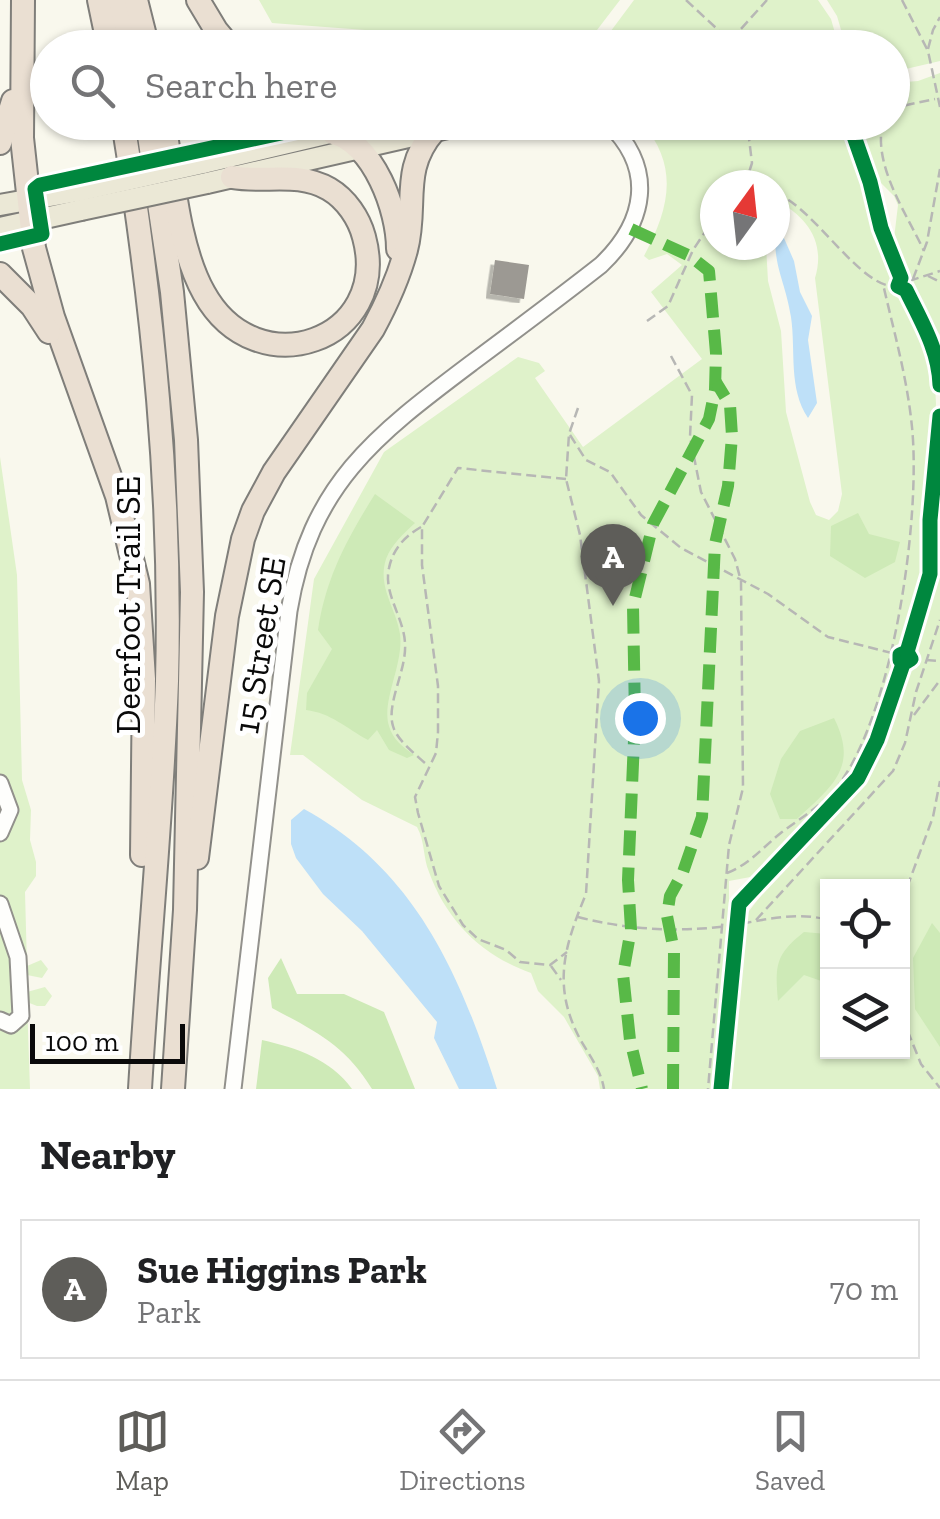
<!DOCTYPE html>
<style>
body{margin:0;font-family:"Zilla Slab",serif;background:#f2f2f2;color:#202124}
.controls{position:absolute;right:30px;bottom:30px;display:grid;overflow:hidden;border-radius:0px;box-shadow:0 2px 8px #0004}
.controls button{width:90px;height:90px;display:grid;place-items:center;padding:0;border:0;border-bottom:2px solid #e0e0e0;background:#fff;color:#202124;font:50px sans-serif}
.compass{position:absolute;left:700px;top:170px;width:90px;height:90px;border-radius:50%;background:#fff;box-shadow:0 2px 8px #0004;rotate:15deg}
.scale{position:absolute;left:30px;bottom:25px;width:155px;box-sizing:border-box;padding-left:10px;border:5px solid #0a0a0a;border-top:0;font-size:28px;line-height:35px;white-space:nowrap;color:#0a0a0a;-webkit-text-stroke:8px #fff;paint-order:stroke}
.you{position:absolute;left:640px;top:718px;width:35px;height:35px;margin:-25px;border:8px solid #fff;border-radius:50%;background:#1a73e8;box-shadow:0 0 0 15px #1a73e833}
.badge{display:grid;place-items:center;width:65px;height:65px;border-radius:50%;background:#5e5d59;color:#fff;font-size:32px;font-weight:700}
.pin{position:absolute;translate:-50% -82px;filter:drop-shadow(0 2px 5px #0008)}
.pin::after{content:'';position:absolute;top:52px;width:35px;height:30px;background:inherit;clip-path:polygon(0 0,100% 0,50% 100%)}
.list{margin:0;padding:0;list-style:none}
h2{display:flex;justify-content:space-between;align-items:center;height:130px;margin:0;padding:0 40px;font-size:42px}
h2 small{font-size:32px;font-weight:400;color:#757577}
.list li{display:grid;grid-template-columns:65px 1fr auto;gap:30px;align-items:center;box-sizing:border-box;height:140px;margin:0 20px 20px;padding:0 20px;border:2px solid #e0e0e0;border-radius:0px}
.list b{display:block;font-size:38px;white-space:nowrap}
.list p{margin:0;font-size:32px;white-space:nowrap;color:#757577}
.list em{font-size:32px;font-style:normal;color:#757577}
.icon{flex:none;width:55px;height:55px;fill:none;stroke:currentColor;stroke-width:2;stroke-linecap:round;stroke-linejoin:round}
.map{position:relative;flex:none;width:940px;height:1089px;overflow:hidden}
.search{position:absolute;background:#fff;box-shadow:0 2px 8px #0004;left:30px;right:30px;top:30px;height:110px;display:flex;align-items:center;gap:25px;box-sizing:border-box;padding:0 35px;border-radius:55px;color:#757577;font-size:38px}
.sheet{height:290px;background:#fff}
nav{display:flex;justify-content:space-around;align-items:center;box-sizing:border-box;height:140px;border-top:2px solid #e0e0e0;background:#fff;font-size:28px;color:#757577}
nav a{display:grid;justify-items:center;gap:5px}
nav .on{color:#5e5d59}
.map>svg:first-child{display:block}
</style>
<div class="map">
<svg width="940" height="1089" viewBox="0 0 940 1089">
<defs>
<filter id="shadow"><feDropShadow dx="-4.5" dy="4.5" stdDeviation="0" flood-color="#0004"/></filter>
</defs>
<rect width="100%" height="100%" fill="#f9f8ed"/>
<g fill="#dff2ca" fill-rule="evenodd">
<path d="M259 0H620L584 47H528L498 40 272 23Z"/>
<path d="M634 0H818L831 19 839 47H599Z"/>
<path d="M827 0H940V61L893 72 892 48 846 47 837 16Z"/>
<path d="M940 73V335L918 303 913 279 898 260 893 247 898 205 894 196 878 180 855 123 892 122 893 83 918 81Z"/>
<path d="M642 123H842L867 187 876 232 894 277V290L903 295 934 362 936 404 925 528 926 560 920 598 905 642 916 646C923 625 932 604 935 582 937 562 932 536 940 517V1089H728L742 920 792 856 861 783 882 742 908 668 914 663 915 647 905 644 896 652 898 665 874 732 849 783 761 875 729 881V974L717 1089H600L598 1076 564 1017 538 991 531 973C483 956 447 922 429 872 423 858 425 841 417 827L362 800 303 755H290L314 579 384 452 518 357 539 363 545 371 535 378 583 447 702 359 651 292 682 265 667 254 649 260 644 256C669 209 680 167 642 123ZM715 185H775V200C807 216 826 242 815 278L842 494 838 511 829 520 816 515 810 502 786 412 781 331 768 281 766 245H715ZM828 886H902V1052H828Z"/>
<path d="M0 457 17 575 22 780 31 810 30 840 36 862V876L25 892 27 966 41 960 48 969 42 978 27 975V992L45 987 52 996 45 1006H37L27 1002 30 1089H0Z"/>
</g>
<g fill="#ceeab7">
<path d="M375 494 415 523C403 534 392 544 386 559 377 587 396 608 400 634 404 664 381 701 389 726 393 740 403 747 414 755L407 758 389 750 377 730 368 740C346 728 331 713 306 710L307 693 332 649 318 630C326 577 347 539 375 494Z"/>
<path d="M858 513 869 534 900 542 895 562 865 578 830 556 831 526Z"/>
<path d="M834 718C859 768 832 786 797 819H780L770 794 781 759 800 731Z"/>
<path d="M932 923 940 933V1047L915 1009 913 958Z"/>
<path d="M804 932 827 934V983L804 975 778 1001C775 965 775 955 804 932Z"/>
<path d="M281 958 297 994H344L384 1012 415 1089H372C345 1045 317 1032 272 1008L268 978Z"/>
<path d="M262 1040C297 1048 330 1059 352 1089H256Z"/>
</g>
<g fill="#bee0f8">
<path d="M776 227 780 229 794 261 800 292 812 316 808 340 817 403 808 418C788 388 796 351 791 317 785 279 772 266 776 227Z"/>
<path d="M304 809C415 870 460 973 497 1089H459L434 1038 437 1022 362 931 323 894 296 858 291 844V820Z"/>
</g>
<path fill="#9c9993" filter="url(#shadow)" d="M495 260 529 265 524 299 490 294Z"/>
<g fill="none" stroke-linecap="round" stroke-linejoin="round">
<g stroke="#92918c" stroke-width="19">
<g id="minor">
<path d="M0 783 10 810 0 833"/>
<path d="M0 904 18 957 21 1016 11 1025 0 1020"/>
<path d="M233 1089 289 611C310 484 376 435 473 362 516 330 559 298 601 265 646 222 656 169 608 123"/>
</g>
</g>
<g stroke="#7f7e7a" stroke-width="24">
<g id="major">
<path d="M607 122 608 123"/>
<path d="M203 163 376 122"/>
<path d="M207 183 474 122"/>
<path d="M0 205 78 191"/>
<path d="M0 228 81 210"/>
</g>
</g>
<g stroke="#7f7e7a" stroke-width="26">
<g id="highway">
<path d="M23 0 22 138 34 248 53 317 117 496 138 584 144 679 142 855"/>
<path d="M99 0 109 48"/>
<path d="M120 0 131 48"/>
<path d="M136 0 148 48"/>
<path d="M198 0 216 30 231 48"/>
<path d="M123 122C153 307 172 493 167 681 162 817 148 953 140 1089"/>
<path d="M147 122 172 292 186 440 192 592 185 910 173 1089"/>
<path d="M164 122C173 174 178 247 204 293 257 389 392 340 364 237 359 218 346 199 329 189 297 171 266 183 232 177"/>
<path d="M333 133C374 144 398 210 398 249"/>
<path d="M0 143 13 101"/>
<path d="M0 274 32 306 49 332"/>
<path d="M197 858 227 616 243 539 253 511 274 472 373 329C386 305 399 276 406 250 418 205 400 170 434 131"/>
</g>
</g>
<g stroke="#b7b7b5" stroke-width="2.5" stroke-dasharray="10 5" stroke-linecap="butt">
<path d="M686 0 730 41 731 48"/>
<path d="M902 0 928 51 940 107"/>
<path d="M731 40 767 0"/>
<path d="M928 49 933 30 940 17"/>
<path d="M892 113 902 106 935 99"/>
<path d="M883 122C872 165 907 214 924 251"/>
<path d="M745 185 752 163 747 122"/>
<path d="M775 193C814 206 862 292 898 286"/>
<path d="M928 276 940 282"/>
<path d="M913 279 927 242 940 169"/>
<path d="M909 281 940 271"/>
<path d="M647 321 668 306 693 250 715 217"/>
<path d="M671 356 692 395 690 437 701 492 735 559 741 581 743 788 729 845 708 1089"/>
<path d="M578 408 569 434 566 479 580 535 599 681 586 894C564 947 552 986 580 1039 589 1055 601 1070 604 1089"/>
<path d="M570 435 586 460 610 472 641 515 681 548 768 594 828 637 900 655"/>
<path d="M566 479 458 468 422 527V565L438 686V732L436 753 415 797 418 813 439 886 463 925 478 939 506 950 520 962 550 965 567 952"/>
<path d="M421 527C404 537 393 549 389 568 383 593 404 618 405 643 407 670 386 703 393 726 397 741 417 755 428 766"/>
<path d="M911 659 940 661"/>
<path d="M914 715 940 680"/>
<path d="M727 873C750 864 763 847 782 832 802 817 825 804 840 783 894 708 921 518 912 427 907 377 894 332 883 284"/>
<path d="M902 901 933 817 940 781"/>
<path d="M578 917C628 930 682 933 734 925 764 920 797 911 828 920"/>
<path d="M756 920 893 771 905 743 916 692 940 620"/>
<path d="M551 966 561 980"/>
<path d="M902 1017 921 1064 940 1088"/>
</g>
<use href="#minor" stroke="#fefefc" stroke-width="15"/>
<use href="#major" stroke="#ebe8d6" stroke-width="20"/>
<use href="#highway" stroke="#eadfd2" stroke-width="22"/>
<g stroke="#7f7e7a" stroke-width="24" stroke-linecap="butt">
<g id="major-bridge">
<path d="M78 191 203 163"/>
<path d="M81 210 207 183"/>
</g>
</g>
<use href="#major-bridge" stroke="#ebe8d6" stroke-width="20"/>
<g stroke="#58b947" stroke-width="12" stroke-dasharray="25 12" stroke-linecap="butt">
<path d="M631 229 690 256 709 271 716 353 715 390 709 419 653 524 633 606 635 717 628 880 631 929 623 974 630 1040 642 1089"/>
<path d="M673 1089 674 951 667 916 670 896 683 872 702 817 715 544 728 486 732 436 730 405 716 382"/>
</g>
<g stroke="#fff" stroke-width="21">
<g id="cycleway">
<path d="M849 122 870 182 881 228 901 278 898 286 906 290C921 321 939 350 940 385"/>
<path d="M0 244 42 234 35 189 40 185 332 122"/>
<path d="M900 660V655L907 652 930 574V520L940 416"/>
<path d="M721 1089 739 904 858 778 877 740 903 664 911 659 907 652"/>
</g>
</g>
<use href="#cycleway" stroke="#00873e" stroke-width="15"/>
</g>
<g text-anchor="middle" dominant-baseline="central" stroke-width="10" stroke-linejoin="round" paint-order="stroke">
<g font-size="35" fill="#0a0a0a" stroke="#fff">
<text transform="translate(128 605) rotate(-90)">Deerfoot Trail SE</text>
<text transform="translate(260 645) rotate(-81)">15 Street SE</text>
</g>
</g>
</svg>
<div class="controls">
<button><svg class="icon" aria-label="locate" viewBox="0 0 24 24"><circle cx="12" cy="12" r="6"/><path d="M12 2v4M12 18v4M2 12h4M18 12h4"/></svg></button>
<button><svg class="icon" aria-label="layers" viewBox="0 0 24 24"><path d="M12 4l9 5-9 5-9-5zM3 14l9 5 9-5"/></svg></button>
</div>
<svg class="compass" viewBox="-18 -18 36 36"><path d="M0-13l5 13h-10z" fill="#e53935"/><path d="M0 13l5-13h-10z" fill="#757577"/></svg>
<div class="scale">100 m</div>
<div class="you"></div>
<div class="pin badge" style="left:613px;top:606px">A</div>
<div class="search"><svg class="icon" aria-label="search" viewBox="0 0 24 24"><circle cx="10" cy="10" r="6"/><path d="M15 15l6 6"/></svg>Search here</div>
</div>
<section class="sheet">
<h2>Nearby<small></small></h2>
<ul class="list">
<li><span class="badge">A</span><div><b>Sue Higgins Park</b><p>Park</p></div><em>70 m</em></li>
</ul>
</section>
<nav>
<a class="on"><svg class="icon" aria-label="map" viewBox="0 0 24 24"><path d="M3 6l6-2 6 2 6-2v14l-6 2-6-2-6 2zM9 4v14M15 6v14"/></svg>Map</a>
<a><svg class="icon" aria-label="directions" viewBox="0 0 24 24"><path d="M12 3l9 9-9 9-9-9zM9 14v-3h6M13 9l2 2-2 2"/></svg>Directions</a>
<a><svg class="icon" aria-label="saved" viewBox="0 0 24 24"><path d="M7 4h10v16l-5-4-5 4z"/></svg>Saved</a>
</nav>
